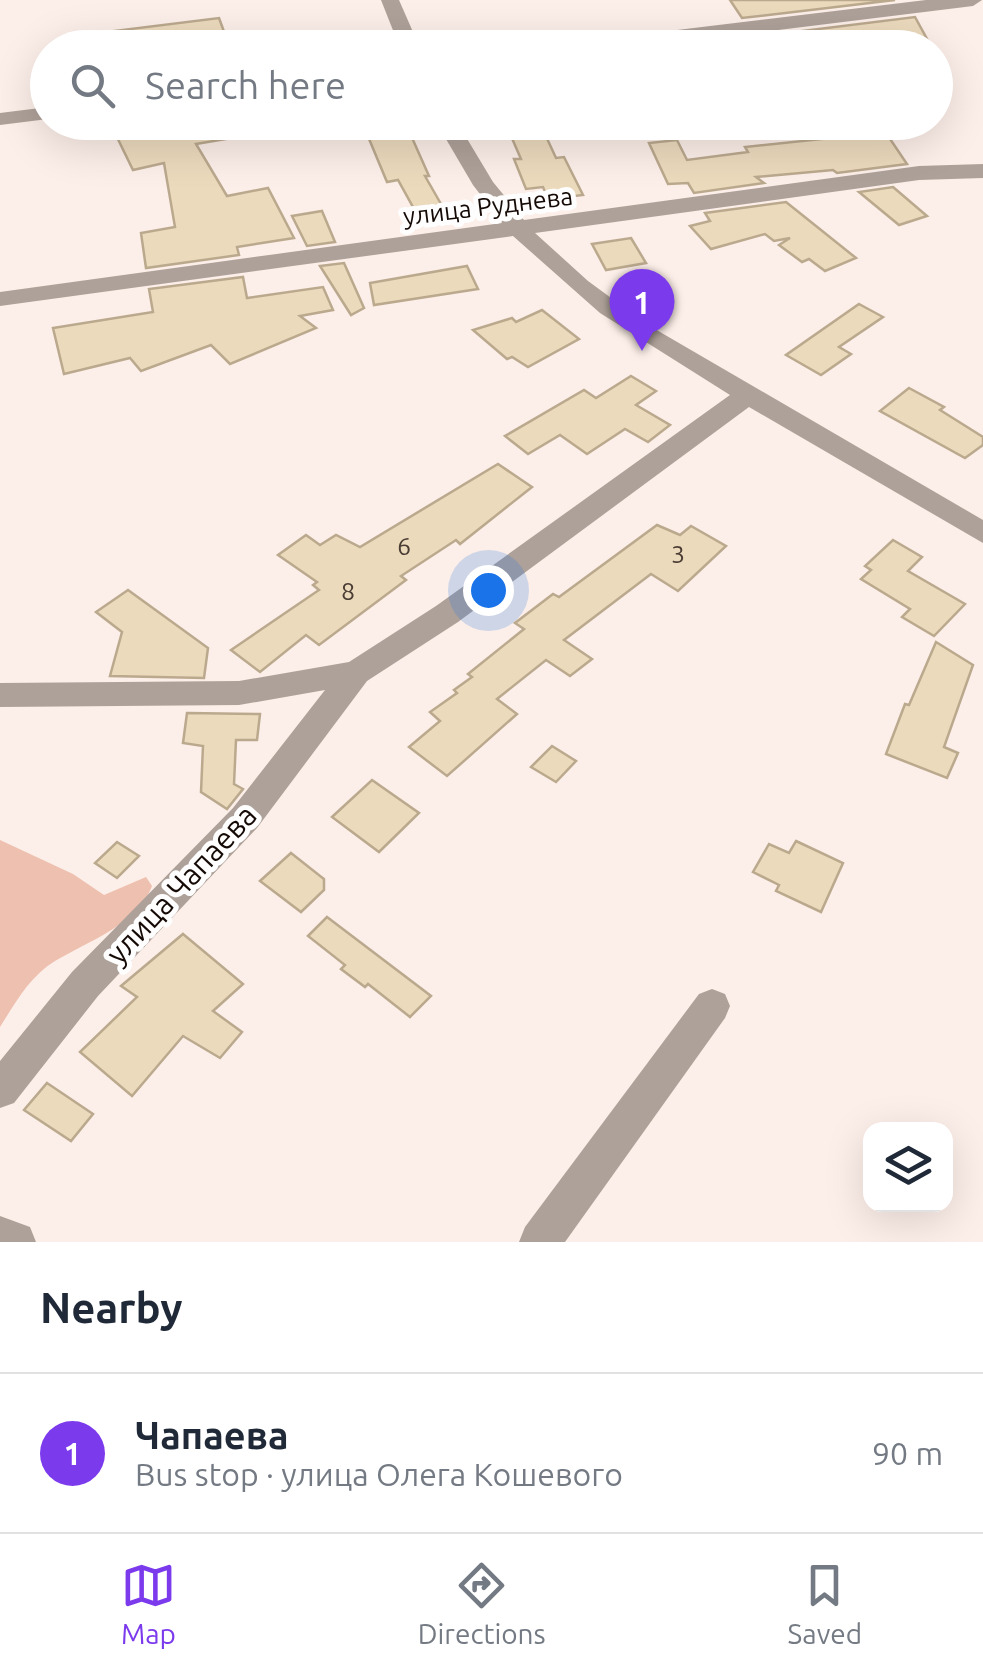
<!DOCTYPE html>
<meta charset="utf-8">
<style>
body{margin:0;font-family:Ubuntu,sans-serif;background:#f6f6f7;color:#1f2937}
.controls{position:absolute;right:30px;bottom:30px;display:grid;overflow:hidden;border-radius:20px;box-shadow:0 10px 40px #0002}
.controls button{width:90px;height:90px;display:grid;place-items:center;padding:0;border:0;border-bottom:2px solid #e0e1e3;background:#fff;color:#1f2937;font:50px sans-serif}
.you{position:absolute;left:488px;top:590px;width:35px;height:35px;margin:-25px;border:8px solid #fff;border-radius:50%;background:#1a73e8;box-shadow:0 0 0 15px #1a73e833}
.badge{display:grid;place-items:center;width:65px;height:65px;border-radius:50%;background:#7c3aed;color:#fff;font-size:32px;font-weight:700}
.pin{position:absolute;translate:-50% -82px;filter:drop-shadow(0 2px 5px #0008)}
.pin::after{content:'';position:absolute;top:52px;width:35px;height:30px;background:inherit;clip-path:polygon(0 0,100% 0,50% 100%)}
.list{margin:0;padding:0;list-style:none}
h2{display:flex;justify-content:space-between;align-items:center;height:130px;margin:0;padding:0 40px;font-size:42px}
h2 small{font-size:32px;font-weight:400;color:#747a83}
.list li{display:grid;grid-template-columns:65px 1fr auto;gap:30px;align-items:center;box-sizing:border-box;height:160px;padding:0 40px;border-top:2px solid #e0e1e3}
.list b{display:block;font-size:38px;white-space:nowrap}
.list p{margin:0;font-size:32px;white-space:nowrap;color:#747a83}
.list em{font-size:32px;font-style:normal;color:#747a83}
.icon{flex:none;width:55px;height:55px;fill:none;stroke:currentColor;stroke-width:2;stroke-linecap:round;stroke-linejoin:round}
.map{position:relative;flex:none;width:983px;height:1242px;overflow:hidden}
.search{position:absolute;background:#fff;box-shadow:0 10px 40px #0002;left:30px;right:30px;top:30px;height:110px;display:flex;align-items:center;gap:25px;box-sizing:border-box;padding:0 35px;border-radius:55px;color:#747a83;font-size:38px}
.sheet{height:290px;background:#fff}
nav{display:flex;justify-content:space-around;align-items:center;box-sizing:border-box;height:140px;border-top:2px solid #e0e1e3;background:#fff;font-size:28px;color:#747a83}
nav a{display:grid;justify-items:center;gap:5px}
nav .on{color:#7c3aed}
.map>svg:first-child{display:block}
</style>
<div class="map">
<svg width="983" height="1242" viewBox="0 0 983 1242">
<rect width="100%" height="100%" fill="#fceee8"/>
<path fill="#eec0af" d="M0 840 73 874 104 895 146 877 152 886C138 924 87 942 55 961 30 976 15 1003 0 1027Z"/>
<g fill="#ecdabd" stroke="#bba98e" stroke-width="2.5">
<path d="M730 0H895L742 18Z"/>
<path d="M915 17 932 48H761L754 37Z"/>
<path d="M219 18 230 48H115L114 31Z"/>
<path d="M152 122H237L238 137 196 144 227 196 268 188 294 238 237 247 239 255 146 268 141 233 175 227 164 163 133 170 113 129Z"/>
<path d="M362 122H405L429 176H425L445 211 418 216 398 180 387 182Z"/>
<path d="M849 130H884L907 164 837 173 833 170 756 177 764 183 694 193 688 183 668 184 649 143 677 140 687 160 748 152 745 147 822 139 819 133Z"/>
<path d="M544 132 556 158 564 157 583 195 548 199 543 187 526 189 514 159H521L511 136Z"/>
<path d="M893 187 927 216 899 225 859 192Z"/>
<path d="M786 202 856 258 825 271 809 259 802 262 779 245 790 238 774 241 765 234 711 249 690 226 710 221 705 213Z"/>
<path d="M322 211 335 242 307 246 292 216Z"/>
<path d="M631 238 646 263 606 270 592 244Z"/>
<path d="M344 263 364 308 351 315 320 266Z"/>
<path d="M467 266 478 289 374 305 370 283Z"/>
<path d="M243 277 247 298 323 287 333 310 300 316 316 328 230 364 211 345 141 371 130 358 64 374 53 328 153 312 149 289Z"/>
<path d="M859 304 883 317 839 347 851 354 821 375 786 355Z"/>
<path d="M542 310 579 339 528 367 512 357 507 359 473 330 512 318 516 322Z"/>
<path d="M631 376 656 391 636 405 670 425 648 442 625 429 587 454 560 435 528 454 505 436 584 390 596 398Z"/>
<path d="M909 388 944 407 940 410 983 437V445L965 458 880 411Z"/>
<path d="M498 464 532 487 460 544 456 540 401 576 406 580 319 645 306 635 260 672 231 650 319 590 313 585 317 582 278 555 306 535 320 545 336 535 360 547Z"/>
<path d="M657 525 680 535 691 526 726 546 678 591 651 574 564 640 592 659 570 676 546 660 497 699 517 714 447 776 409 747 440 721 430 712 457 693 454 690 472 677 468 674 524 629 515 623 553 594 559 597Z"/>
<path d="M893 540 922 557 908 571 965 604 934 636 902 617 910 609 861 579 871 570 865 566Z"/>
<path d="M128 590 208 648 204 678 110 676 122 632 96 612Z"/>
<path d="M936 642 973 665 944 747 958 753 947 778 886 754 905 704 909 705Z"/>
<path d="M187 713 260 714 257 740H236L234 784 243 789 227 809 201 792 203 746 183 743Z"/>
<path d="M552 746 576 761 556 782 531 767Z"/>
<path d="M372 780 419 813 379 852 332 817Z"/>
<path d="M796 841 843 863 821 912 776 891 779 885 753 872 769 844 789 853Z"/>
<path d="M117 842 139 856 117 878 95 863Z"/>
<path d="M291 853 324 879V890L301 912 260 881Z"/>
<path d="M327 917 431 996 410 1017 368 984 365 987 341 969 345 965 308 936Z"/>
<path d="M183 934 243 984 213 1011 242 1032 220 1058 183 1036 132 1096 80 1052 137 997 121 986Z"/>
<path d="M47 1083 93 1114 71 1141 24 1110Z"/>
</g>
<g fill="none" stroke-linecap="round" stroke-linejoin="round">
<g fill="#aea199" fill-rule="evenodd">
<path d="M381 0H399L420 48H400Z"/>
<path d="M926 0H982L973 6 631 48H568L578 42Z"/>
<path d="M48 107V119L0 125V113Z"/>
<path d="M436 122H457L493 182 524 220 919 166 983 164V178L919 180 535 233 588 281 648 325 983 520V543L749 407 458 622 367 681 257 828 98 996 14 1103 0 1108V1061L72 972 233 808 325 690 239 705 0 707V683L239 681 349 662 436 606 730 395 600 313 513 236 0 306V292L502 223 473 185Z"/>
<path d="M712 989 725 994 730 1006 725 1018 565 1242H519L525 1227 699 994Z"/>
<path d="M0 1216 30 1227 36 1242H0Z"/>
</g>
</g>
<g text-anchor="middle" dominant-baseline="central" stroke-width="10" stroke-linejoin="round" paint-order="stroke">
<g font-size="25" fill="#140905" stroke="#fefefe">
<text transform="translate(488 206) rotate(-7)">улица Руднева</text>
</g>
<g font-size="25" fill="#4a3d33">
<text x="404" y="546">6</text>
<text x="678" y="554">3</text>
<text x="348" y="591">8</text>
</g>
<g font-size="30" fill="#140905" stroke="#fefefe">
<text transform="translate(181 884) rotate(-47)">улица Чапаева</text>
</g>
</g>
</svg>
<div class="controls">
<button><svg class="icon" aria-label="layers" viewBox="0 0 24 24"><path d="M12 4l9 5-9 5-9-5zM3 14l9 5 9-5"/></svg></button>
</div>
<div class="you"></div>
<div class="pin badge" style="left:642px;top:351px">1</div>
<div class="search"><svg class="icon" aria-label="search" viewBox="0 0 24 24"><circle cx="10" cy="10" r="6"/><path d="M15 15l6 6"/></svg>Search here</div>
</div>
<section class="sheet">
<h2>Nearby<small></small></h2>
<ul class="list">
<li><span class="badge">1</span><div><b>Чапаева</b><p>Bus stop · улица Олега Кошевого</p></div><em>90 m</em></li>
</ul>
</section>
<nav>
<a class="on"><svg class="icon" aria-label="map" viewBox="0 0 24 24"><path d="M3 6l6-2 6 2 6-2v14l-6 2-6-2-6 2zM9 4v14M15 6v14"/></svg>Map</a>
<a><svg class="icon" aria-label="directions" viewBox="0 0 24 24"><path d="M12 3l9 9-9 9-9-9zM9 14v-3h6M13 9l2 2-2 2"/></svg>Directions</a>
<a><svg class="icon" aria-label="saved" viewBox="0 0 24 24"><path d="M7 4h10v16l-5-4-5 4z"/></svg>Saved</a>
</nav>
